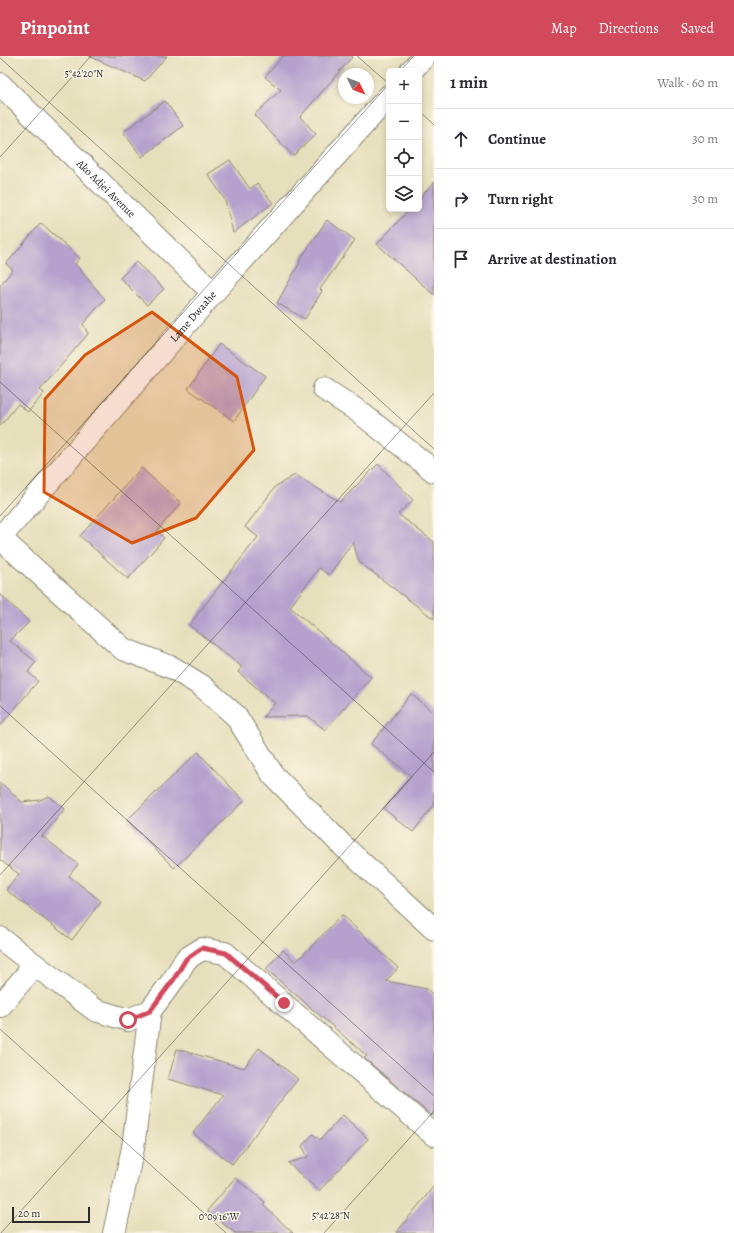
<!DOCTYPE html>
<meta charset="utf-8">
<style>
body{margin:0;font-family:Alegreya,serif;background:#f7f7f7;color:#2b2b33}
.controls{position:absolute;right:12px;top:12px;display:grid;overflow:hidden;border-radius:6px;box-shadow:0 2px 6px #0003}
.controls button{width:36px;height:36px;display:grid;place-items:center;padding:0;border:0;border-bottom:1px solid #e1e1e2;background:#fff;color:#2b2b33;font:20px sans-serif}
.compass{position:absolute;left:338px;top:12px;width:36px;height:36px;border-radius:50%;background:#fff;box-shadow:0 2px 6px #0003;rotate:132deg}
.scale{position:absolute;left:12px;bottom:10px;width:78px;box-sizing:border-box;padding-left:4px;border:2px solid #2b2b2b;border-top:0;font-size:11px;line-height:14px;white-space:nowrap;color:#2b2b2b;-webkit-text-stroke:3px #fcf5e5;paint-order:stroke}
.stop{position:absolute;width:12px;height:12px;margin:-9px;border:3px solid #d1495b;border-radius:50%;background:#fff}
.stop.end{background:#d1495b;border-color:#fff;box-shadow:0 1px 4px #0008}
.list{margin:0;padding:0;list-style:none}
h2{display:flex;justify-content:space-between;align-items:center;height:52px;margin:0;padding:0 16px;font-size:17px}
h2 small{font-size:13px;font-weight:400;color:#7c7c81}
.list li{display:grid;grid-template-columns:26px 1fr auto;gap:12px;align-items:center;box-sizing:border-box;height:60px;padding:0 16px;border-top:1px solid #e1e1e2}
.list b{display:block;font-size:15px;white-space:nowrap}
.list em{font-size:13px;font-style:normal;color:#7c7c81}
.icon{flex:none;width:22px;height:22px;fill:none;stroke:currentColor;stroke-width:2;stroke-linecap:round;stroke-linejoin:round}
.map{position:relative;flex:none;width:434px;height:1177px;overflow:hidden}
header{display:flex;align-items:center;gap:24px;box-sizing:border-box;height:56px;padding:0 20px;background:#d1495b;color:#fff}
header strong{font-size:19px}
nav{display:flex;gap:22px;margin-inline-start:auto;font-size:14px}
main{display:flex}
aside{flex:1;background:#fff}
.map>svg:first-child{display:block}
</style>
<header>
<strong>Pinpoint</strong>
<nav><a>Map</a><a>Directions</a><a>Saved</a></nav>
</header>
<main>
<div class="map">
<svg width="434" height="1177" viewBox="0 0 434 1177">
<rect width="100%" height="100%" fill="#fcf5e5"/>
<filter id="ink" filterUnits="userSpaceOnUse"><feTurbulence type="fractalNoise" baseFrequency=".025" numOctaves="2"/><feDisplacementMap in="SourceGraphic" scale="8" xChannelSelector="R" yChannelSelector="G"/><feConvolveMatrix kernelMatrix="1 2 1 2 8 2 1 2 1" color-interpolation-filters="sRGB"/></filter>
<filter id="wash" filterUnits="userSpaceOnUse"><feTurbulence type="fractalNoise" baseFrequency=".012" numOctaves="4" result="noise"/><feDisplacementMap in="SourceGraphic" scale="16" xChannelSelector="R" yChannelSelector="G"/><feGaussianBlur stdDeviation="0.9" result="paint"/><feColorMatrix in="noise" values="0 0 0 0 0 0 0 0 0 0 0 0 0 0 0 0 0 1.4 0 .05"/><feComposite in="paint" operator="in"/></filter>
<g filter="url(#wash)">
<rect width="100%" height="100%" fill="#e6dfbb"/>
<g id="blocks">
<g fill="#b5a0ce">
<path d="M89 0H167L145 25Z"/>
<path d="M283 0H353L300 61 316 78 293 100 254 59 281 34 265 21Z"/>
<path d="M165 45 183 70 142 101 123 76Z"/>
<path d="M230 104 250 133 257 127 273 147 233 177 225 144 208 118Z"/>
<path d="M434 126V239L377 188 410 153H419V143Z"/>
<path d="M327 164 355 184 320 233 322 235 305 263 277 247 300 206 299 205Z"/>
<path d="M41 167 80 202 75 208 105 243 83 268 88 278 40 334 44 337 28 356 18 348 0 370V229L13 214 6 208Z"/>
<path d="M136 206 164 233 147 249 120 222Z"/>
<path d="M219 288 265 320 234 365 188 333Z"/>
<path d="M378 408 413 444 398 458 434 486V563L359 506 353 486 329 519 319 512 290 551 371 621 325 674 308 660 263 661 275 647 238 616 242 611 189 569 258 481 245 471 276 430 295 419 340 446Z"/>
<path d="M141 412 181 447 157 475 164 482 128 523 80 480Z"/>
<path d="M0 538 29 566 10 585 36 606 28 616 38 625 0 670Z"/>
<path d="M411 638 434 657V749L413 776 384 753 411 720 371 688Z"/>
<path d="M198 696 244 745 174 812 127 764Z"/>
<path d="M0 726 22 746 40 744 49 740 65 753 42 780 78 808 69 820 101 845 72 884 6 834 19 818 0 804Z"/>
<path d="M342 859 398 912 386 925 427 933 434 940V1058L432 1060 364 1002 367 1000 266 913 283 894 296 906Z"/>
<path d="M259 992 298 1023 232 1108 193 1077 223 1039 168 1023 177 993 244 1012Z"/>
<path d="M343 1059 368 1083 319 1135 288 1107 308 1101 302 1090 313 1078 320 1084Z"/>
<path d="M235 1122 265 1146 263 1149 293 1177H235L207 1155Z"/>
<path d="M434 1130V1177H396Z"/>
</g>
</g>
</g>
<g filter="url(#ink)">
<use href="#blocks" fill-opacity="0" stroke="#888573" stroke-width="1"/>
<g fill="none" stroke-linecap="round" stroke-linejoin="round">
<g stroke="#888573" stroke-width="24">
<g id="minor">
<path id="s1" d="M0 28 213 237"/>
<path d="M324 333 358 355 434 415"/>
<path d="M0 482 123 593 173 612 202 630 236 660 273 719 341 788 434 873"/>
<path d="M0 882 35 909 0 950"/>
<path d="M35 909 95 954 128 964 150 955 174 923 186 903 202 893 225 897 434 1079"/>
<path d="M114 1177 133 1092 150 955"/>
</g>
</g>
<g stroke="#888573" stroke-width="24">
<g id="tertiary">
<path d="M411 15 425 0"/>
<path id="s2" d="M0 482 213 237 389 40"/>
</g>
</g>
<use href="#minor" stroke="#fff" stroke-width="22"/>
<use href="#tertiary" stroke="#fff" stroke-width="22"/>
</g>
</g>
<g fill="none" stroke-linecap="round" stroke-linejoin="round" filter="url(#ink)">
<path stroke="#d1495b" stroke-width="5" d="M128 964 150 955 174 923 186 903 202 892 226 897 284 947"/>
</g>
<path fill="#d5540f" fill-opacity="0.2" stroke="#d5540f" stroke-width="3" stroke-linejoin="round" d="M152 256 237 321 254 394 196 462 132 487 44 436 45 343 85 299Z"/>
<path fill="none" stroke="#2b2b2b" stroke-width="1" stroke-opacity="0.45" d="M357 0 389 28M0 2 434 393M400 15 414 0M419 55 434 69M0 101 91 0M0 326 434 716M0 460 389 28M0 650 434 1040M0 819 434 337M0 973 226 1177M1 1177 434 696M324 1177 434 1055"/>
<g text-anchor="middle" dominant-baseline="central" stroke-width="3" stroke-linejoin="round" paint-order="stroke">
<g font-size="11" fill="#2b2b2b" stroke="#fcf5e5">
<text stroke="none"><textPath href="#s1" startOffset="149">Ako Adjei Avenue</textPath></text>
<text stroke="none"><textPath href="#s2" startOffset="294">Lame Dwaahe</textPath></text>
</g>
</g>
<g font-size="10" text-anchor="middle" fill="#2b2b2b" stroke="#fcf5e5" stroke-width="3" stroke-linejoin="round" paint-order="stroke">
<text x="84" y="21">5°42'20"N</text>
<text x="331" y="1163">5°42'28"N</text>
<text x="219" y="1164">0°09'16"W</text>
</g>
</svg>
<div class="controls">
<button>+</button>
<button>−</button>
<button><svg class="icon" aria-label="locate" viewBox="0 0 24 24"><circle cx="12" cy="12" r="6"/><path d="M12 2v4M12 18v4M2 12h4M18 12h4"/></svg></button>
<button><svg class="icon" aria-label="layers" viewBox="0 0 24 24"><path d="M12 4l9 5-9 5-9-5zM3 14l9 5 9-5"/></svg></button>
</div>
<svg class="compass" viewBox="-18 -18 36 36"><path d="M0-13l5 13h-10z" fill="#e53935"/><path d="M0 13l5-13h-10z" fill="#7c7c81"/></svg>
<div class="scale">20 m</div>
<div class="stop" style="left:128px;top:964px"></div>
<div class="stop end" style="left:284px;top:947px"></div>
</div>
<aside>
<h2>1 min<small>Walk · 60 m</small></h2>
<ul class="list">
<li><svg class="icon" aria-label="ahead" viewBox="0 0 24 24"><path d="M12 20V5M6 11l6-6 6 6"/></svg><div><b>Continue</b></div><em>30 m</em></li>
<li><svg class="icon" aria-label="right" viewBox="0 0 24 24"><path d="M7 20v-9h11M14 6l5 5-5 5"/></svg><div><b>Turn right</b></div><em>30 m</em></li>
<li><svg class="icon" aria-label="arrive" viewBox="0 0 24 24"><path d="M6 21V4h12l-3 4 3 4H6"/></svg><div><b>Arrive at destination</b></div></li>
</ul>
</aside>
</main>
